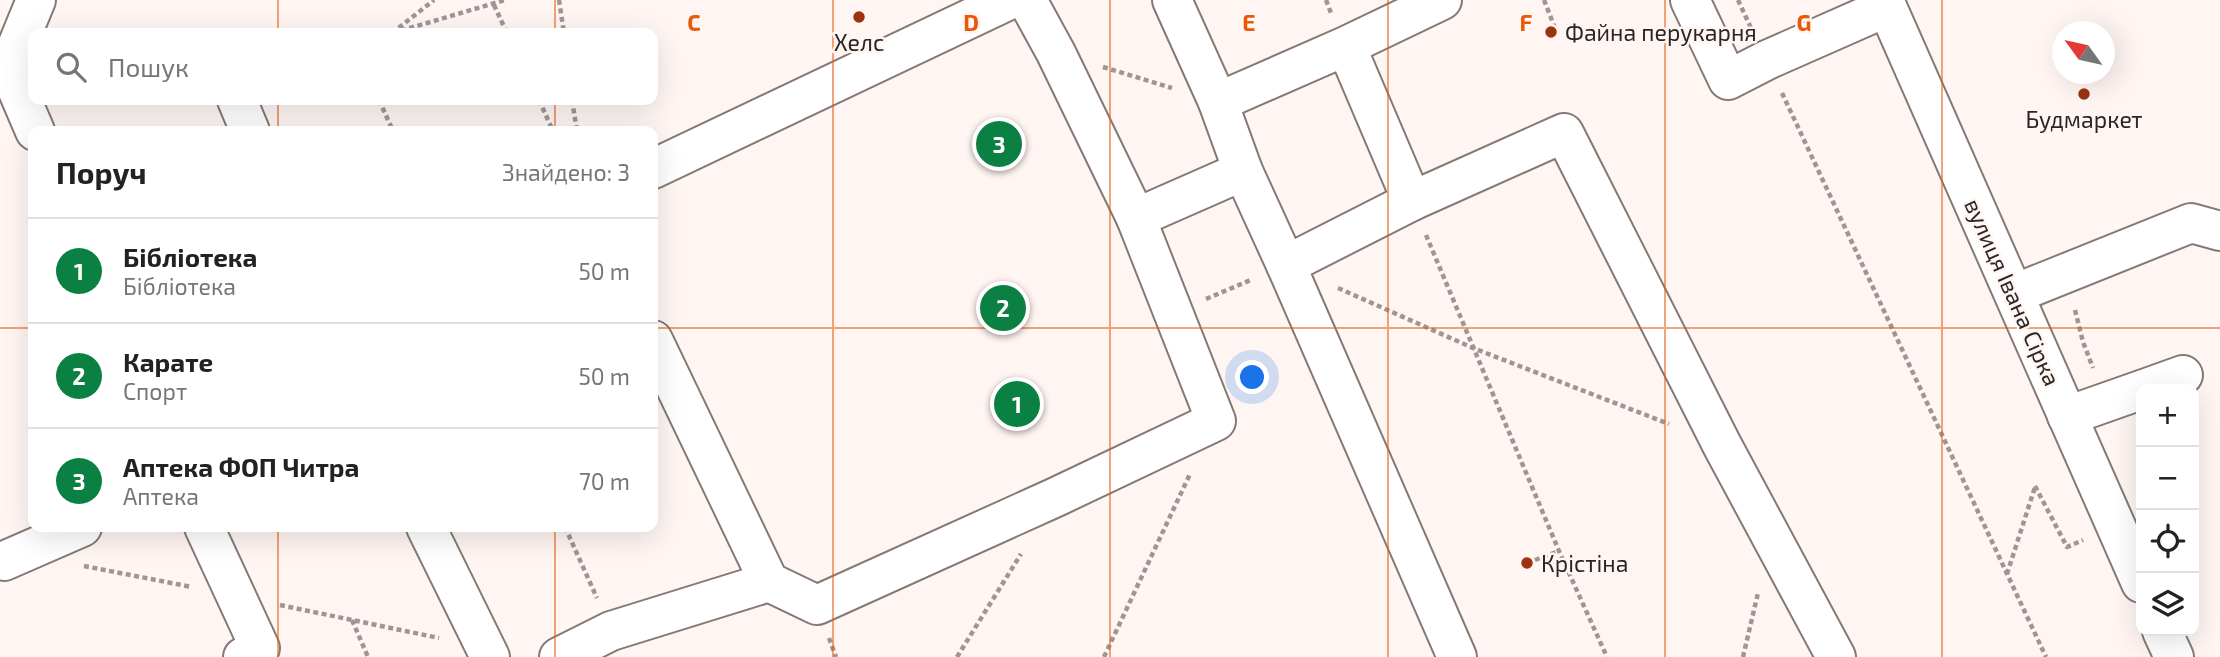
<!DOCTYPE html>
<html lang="uk">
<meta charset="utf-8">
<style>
body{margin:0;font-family:"Exo 2",sans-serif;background:#f6f6f6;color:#222}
.controls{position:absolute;right:21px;bottom:21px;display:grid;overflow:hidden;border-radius:14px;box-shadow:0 7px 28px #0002}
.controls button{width:63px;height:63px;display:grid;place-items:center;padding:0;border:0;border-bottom:2px solid #e0e0e0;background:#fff;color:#222;font:35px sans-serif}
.compass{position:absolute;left:2052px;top:21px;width:63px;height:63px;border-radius:50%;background:#fff;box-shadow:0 7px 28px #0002;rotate:303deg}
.you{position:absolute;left:1253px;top:378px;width:24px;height:24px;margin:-18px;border:5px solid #fff;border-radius:50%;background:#1a73e8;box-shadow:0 0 0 10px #1a73e833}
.badge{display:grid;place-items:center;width:46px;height:46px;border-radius:50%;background:#0b8043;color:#fff;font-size:23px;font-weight:700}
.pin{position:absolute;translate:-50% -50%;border:4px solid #fff;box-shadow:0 2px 7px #0006}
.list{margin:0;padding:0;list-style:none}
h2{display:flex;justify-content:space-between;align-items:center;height:91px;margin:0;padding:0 28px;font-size:30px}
h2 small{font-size:23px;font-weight:400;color:#767676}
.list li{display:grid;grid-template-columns:46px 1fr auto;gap:21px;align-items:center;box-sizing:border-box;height:105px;padding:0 28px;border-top:2px solid #e0e0e0}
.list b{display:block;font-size:26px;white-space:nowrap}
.list p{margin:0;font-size:23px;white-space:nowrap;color:#767676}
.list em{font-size:23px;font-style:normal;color:#767676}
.icon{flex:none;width:38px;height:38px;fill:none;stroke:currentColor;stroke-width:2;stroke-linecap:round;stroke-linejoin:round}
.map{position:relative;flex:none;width:2220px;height:657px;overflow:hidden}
.search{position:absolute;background:#fff;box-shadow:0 7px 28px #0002;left:28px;top:28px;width:630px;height:77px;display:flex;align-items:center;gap:18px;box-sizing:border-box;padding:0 24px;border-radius:14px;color:#767676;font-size:26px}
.panel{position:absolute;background:#fff;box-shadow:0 7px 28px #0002;left:28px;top:126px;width:630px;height:406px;border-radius:14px}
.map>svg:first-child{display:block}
</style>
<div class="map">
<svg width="2220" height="657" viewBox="0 0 2220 657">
<rect width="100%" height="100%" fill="#fff5f3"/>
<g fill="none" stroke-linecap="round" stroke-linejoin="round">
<g stroke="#867975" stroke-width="42">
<g id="minor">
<path d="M1172 0 1218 102"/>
<path d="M1690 0 1728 80 1767 60 1887 7"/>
<path d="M1884 0 2141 583"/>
<path d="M1346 46 1412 201 1286 265 1243 171 1218 102 1346 46 1442 0"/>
<path d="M237 100 250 131"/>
<path d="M35 131 8 68 36 0"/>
<path d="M653 169 1009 0"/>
<path d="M1412 201 1564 133 1722 445 1836 657"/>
<path d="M1136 218 1243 171"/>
<path d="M1286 265 1457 657"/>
<path d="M2014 294 2191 223 2220 231"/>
<path d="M653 340 769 582 817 605 1056 497 1216 421 1136 218 1056 53 1027 0"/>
<path d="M2144 389 2183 375"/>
<path d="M2067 416 2141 390"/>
<path d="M204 527 260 648 243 657"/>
<path d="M426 527 490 657"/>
<path d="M4 561 82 527"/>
<path d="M2162 631 2174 657"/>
<path d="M559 657 611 631 769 582"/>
</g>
</g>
<g stroke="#9e9695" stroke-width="4.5" stroke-dasharray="5 3.5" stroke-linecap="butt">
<path d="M559 0 564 33"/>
<path d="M1326 0 1331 13"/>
<path d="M1544 0 1555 28 1551 32"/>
<path d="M1738 0 1751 28"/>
<path d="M494 5 507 33"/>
<path d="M392 33 434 0"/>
<path d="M393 33 505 0"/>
<path d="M1103 67 1172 88"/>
<path d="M1782 93 2046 657"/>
<path d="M379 100 393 131"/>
<path d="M539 100 553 131"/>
<path d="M572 100 577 131"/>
<path d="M1426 235 1559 551 1607 657"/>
<path d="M1338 288 1473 348 1669 424"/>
<path d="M1206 299 1253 279"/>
<path d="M2075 310 2083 342 2093 368"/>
<path d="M2035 486 2067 547 2083 540"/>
<path d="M565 527 597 598"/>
<path d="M1527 563 1559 551"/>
<path d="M84 566 192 587"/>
<path d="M2007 574 2035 487"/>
<path d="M280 605 439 638"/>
<path d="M352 620 368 657"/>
<path d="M829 638 836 657"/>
<path d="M957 657 1021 554"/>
<path d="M1104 657 1190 474"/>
<path d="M1743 657 1758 593"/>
</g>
<use href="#minor" stroke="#fff" stroke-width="38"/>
</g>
<path fill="none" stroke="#e8590c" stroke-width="2" stroke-opacity="0.55" d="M278 0V33M555 0V33M833 0V657M1110 0V657M1388 0V657M1665 0V657M1942 0V657M278 100V131M555 100V131M0 328H33M653 328H2220M278 527V657M555 527V657"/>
<g fill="#9b3411" stroke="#fff5f3" stroke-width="2.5">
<circle cx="859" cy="17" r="7"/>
<circle cx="1551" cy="32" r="7"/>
<circle cx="2084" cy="94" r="7"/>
<circle cx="1527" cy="563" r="7"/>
</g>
<g text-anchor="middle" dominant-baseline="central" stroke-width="5" stroke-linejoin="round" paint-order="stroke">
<g font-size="23" fill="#2b2524" stroke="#fff5f3" text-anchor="start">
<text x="1565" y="32">Файна перукарня</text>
<text x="859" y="42" text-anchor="middle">Хелс</text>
<text x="2084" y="119" text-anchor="middle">Будмаркет</text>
<text x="1541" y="563">Крістіна</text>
</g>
<g font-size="23" fill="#2b2524" stroke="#fff5f3">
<text transform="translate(2013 292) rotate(66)">вулиця Івана Сірка</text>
</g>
</g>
<g font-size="23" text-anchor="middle" font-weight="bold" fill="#e8590c" stroke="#fff5f3" stroke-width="5" stroke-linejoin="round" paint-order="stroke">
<text x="694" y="31">C</text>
<text x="971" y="31">D</text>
<text x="1249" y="31">E</text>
<text x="1526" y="31">F</text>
<text x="1804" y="31">G</text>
</g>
</svg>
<div class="controls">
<button>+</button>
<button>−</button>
<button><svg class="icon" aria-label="locate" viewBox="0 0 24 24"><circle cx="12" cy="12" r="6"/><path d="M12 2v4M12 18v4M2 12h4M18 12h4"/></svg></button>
<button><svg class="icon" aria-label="layers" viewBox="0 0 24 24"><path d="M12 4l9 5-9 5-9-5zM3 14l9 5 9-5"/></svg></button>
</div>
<svg class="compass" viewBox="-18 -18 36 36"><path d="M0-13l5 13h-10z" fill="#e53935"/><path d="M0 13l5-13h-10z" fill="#767676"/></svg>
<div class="you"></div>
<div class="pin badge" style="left:1017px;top:404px">1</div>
<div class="pin badge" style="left:1003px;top:308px">2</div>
<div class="pin badge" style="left:999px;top:144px">3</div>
<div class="search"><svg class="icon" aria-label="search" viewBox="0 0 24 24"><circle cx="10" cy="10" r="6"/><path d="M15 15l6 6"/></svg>Пошук</div>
<section class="panel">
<h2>Поруч<small>Знайдено: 3</small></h2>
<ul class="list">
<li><span class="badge">1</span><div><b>Бібліотека</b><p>Бібліотека</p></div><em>50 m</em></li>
<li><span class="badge">2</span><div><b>Карате</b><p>Спорт</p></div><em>50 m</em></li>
<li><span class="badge">3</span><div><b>Аптека ФОП Читра</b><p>Аптека</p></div><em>70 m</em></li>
</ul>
</section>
</div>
